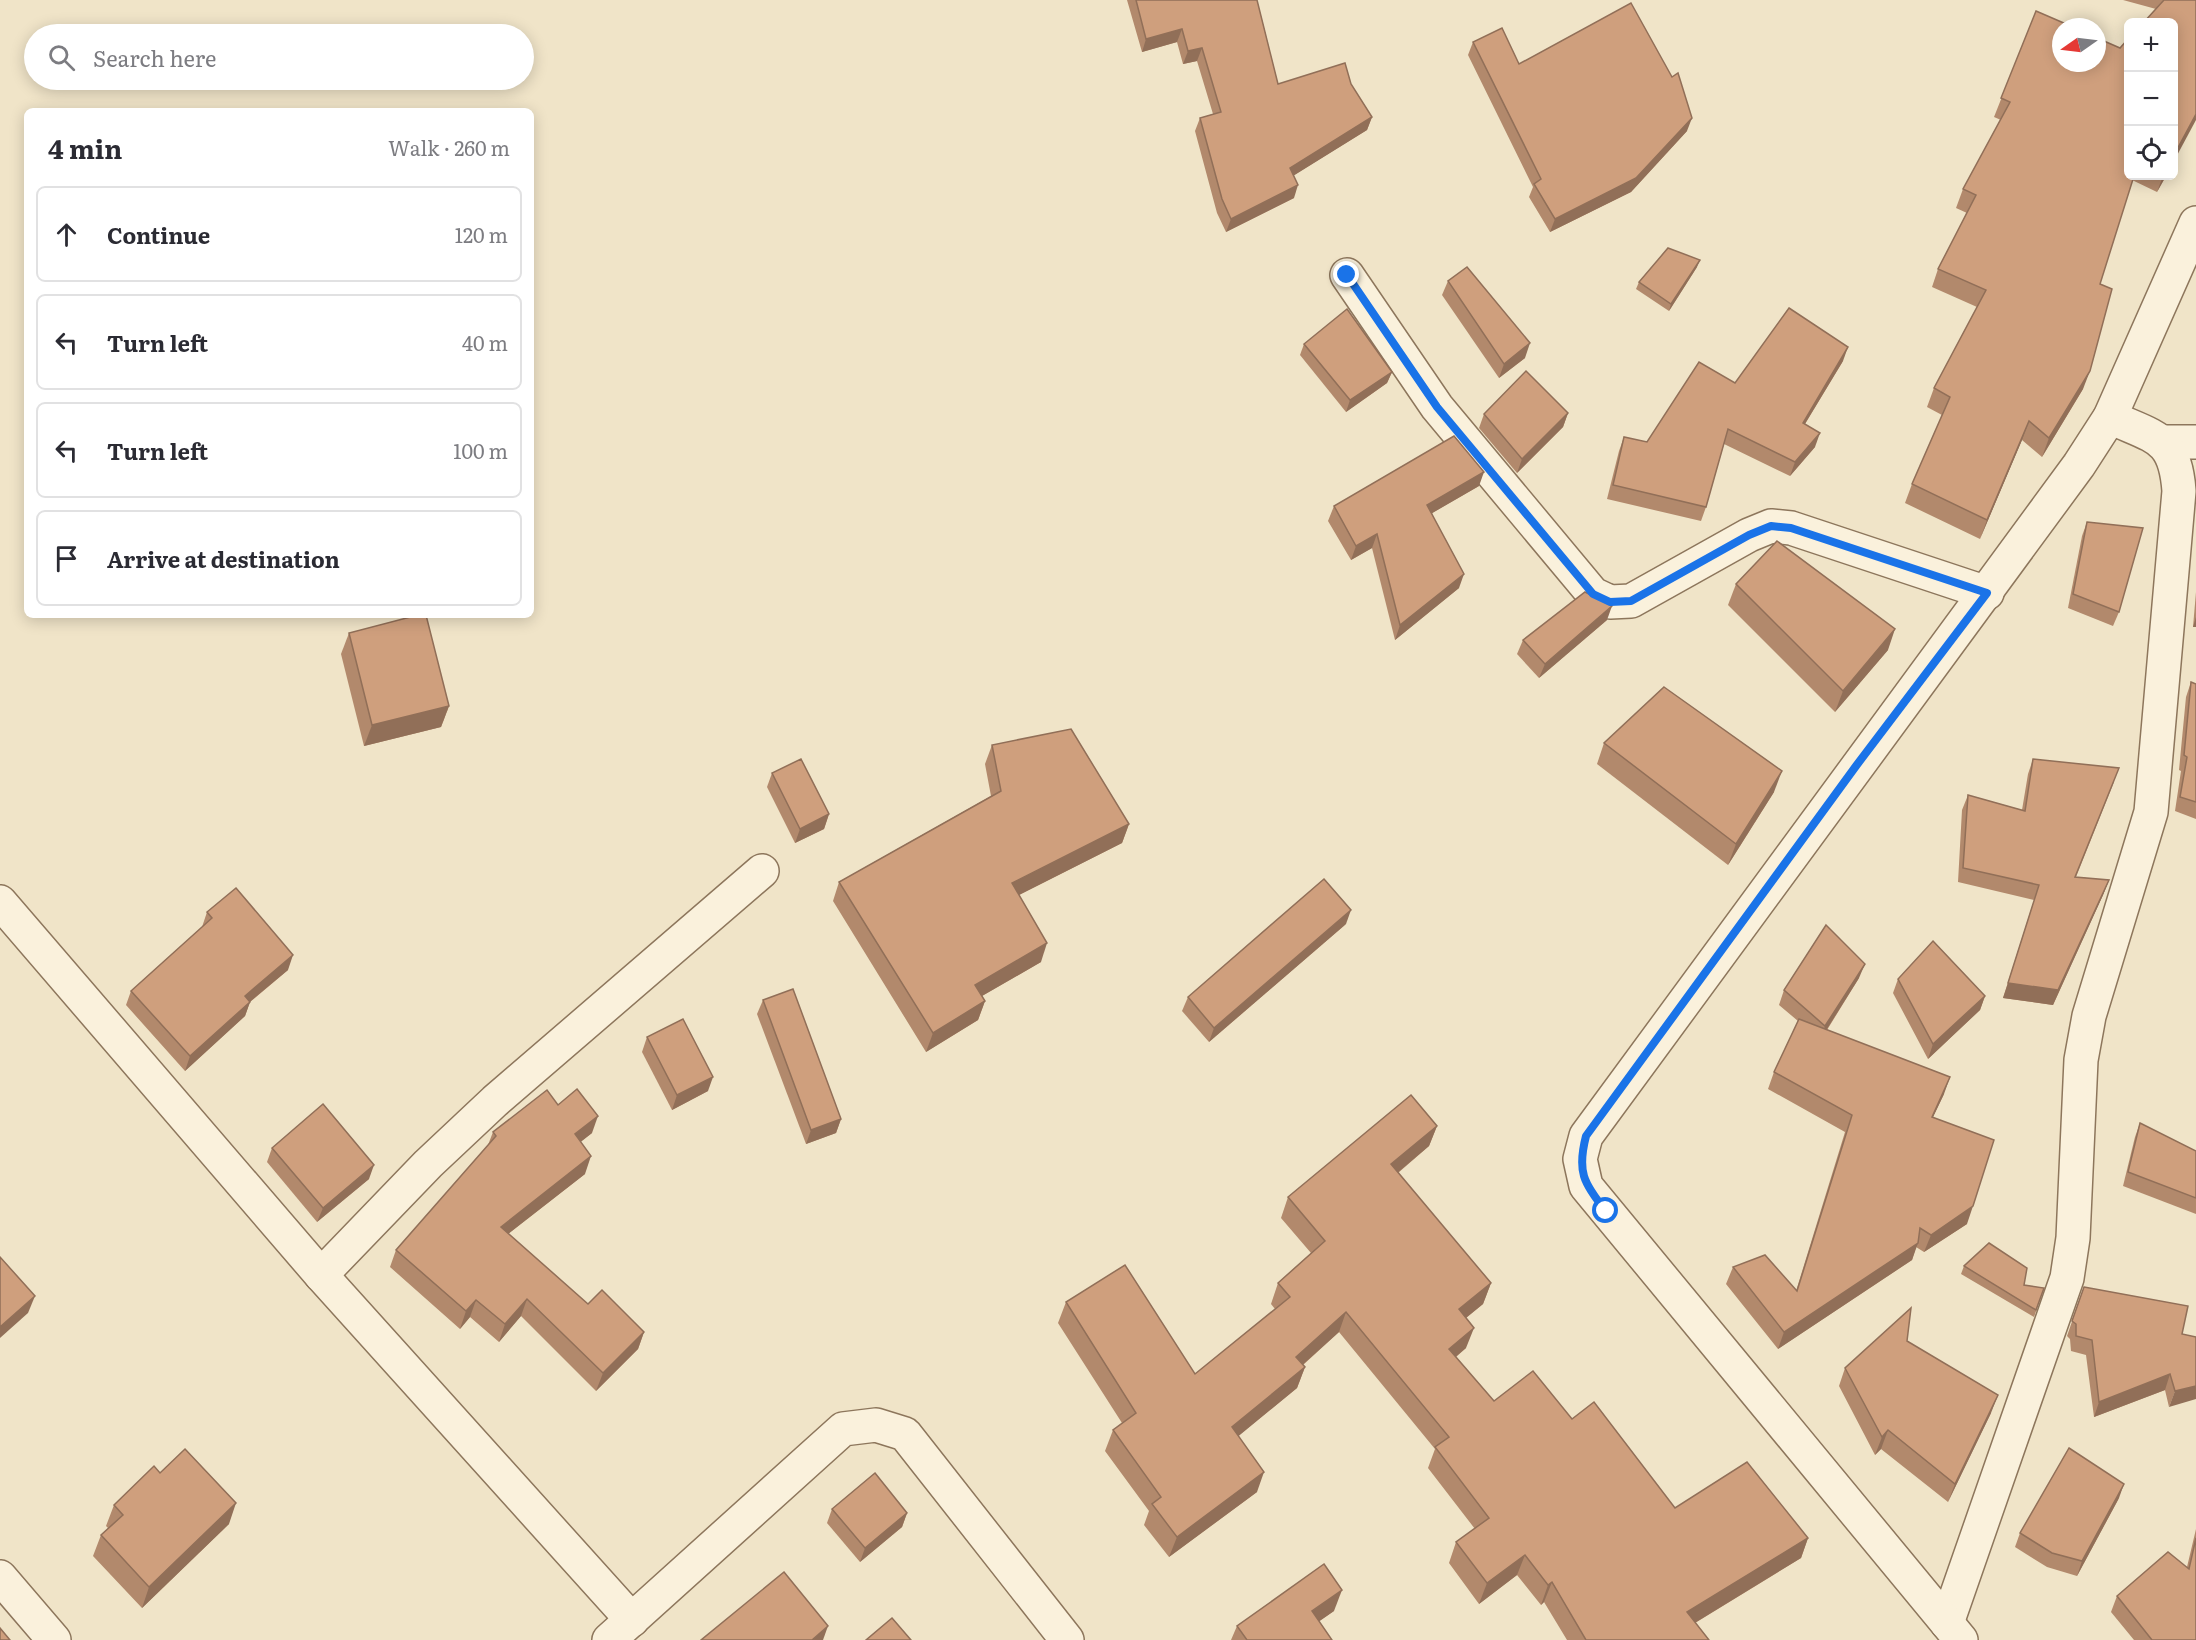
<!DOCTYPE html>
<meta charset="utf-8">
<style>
body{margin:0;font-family:Literata,serif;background:#f7f7f7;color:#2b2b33}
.controls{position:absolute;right:18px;top:18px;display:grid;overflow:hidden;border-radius:9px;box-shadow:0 3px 15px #0003}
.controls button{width:54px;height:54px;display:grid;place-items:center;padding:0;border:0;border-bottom:2px solid #e1e1e2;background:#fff;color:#2b2b33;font:30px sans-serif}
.compass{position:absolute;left:2052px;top:18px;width:54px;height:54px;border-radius:50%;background:#fff;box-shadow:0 3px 15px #0003;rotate:256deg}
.stop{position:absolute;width:18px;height:18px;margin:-14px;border:4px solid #1a73e8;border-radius:50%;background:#fff}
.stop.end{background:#1a73e8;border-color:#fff;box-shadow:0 2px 6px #0008}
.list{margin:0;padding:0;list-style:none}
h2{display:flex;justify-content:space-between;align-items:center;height:78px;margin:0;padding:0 24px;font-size:26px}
h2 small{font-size:20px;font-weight:400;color:#7c7c81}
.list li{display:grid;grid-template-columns:39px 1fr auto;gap:18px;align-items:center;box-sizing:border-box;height:96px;margin:0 12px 12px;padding:0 12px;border:2px solid #e1e1e2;border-radius:9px}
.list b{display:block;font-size:22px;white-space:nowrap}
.list em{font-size:20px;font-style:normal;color:#7c7c81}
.icon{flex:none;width:33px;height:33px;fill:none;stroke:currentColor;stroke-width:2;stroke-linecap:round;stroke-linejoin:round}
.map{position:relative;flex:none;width:2196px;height:1640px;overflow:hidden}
.search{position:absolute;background:#fff;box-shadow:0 3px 15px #0003;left:24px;top:24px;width:510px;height:66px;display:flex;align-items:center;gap:15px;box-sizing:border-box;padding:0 21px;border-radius:33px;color:#7c7c81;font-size:22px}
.panel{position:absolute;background:#fff;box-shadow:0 3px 15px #0003;left:24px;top:108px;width:510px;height:510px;border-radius:9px}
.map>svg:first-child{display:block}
</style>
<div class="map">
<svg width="2196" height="1640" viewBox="0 0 2196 1640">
<rect width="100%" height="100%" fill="#f0e4c8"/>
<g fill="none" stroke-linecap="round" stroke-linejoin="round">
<g stroke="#8d765c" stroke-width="36">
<g id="minor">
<path d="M1347 275 1437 407 1593 594 1610 602 1631 601 1749 535 1771 526 1791 528 1987 593"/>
<path d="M2163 442H2196"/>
<path d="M0 902 321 1275 632 1620"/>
<path d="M321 1275 428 1164 495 1101 762 871"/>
<path d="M0 1577 54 1640"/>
<path d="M1947 1623 2067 1278 2073 1238 2081 1060 2089 1016 2151 812 2179 491C2175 436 2155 438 2110 417"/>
<path d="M609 1640 843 1429 876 1425 905 1434 1067 1640"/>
<path d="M1961 1640 1586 1186 1580 1159 1586 1136 2079 465 2110 417 2196 223"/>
</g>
</g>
<use href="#minor" stroke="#faf1dc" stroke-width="33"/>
</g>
<g fill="#b2896c">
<path d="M1127 0H1257L1278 84H1351L1372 117 1367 130 1294 175V198L1226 232 1217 213 1195 131 1200 118 1213 114 1197 61 1183 64 1177 42 1142 52Z"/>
<path d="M2123 0H2196L2156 9Z"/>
<path d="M2036 11 2128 176H2166L2157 192 2132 180 2100 284 2083 389 2042 457 2022 440 1980 539 1905 503 1912 484 1942 415 1927 407 1934 388 1977 307 1932 287 1938 269 1967 213 1956 208 1963 189 2001 120 1994 117Z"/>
<path d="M1473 42 1519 64 1687 131 1631 192 1550 232 1529 197 1533 187 1468 55Z"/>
<path d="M1697 267 1669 311 1636 289 1639 282Z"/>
<path d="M1448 281 1525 358 1499 378 1442 295Z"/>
<path d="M1304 344 1392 372 1387 383 1346 412 1300 355Z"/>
<path d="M1843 361 1805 424 1815 447 1790 476 1724 444 1706 507 1701 521 1607 499 1619 451 1624 437 1647 442 1735 383Z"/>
<path d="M1568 413 1563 427 1517 473 1479 428 1484 414Z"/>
<path d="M1479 486 1432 513 1459 588 1395 640 1372 548 1351 560 1328 521 1334 506Z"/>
<path d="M2087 522 2119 612 2113 626 2068 608 2082 536Z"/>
<path d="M1736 584 1888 650 1835 712 1728 605Z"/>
<path d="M2196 592V627H2193Z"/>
<path d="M1607 620 1539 678 1517 654 1523 640Z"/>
<path d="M349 633 449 706 441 727 364 746 341 654Z"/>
<path d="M2191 682 2196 684V819L2175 811 2181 771 2179 770 2186 697Z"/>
<path d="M1604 743 1774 792 1728 865 1597 764Z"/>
<path d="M992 745 1129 824 1122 843 1019 895 1041 962 982 996 985 1001 978 1020 926 1052 833 901 839 882 991 796 985 764Z"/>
<path d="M2033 759 2114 782 2076 877 2109 880 2103 895 2053 1005 2003 998 2034 900 1958 882 1962 810 1968 795 2022 810 2028 774Z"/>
<path d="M772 773 829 814 824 829 795 843 767 787Z"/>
<path d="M207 912 288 970 250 1002 245 1016 185 1071 126 1005 131 991 202 927Z"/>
<path d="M1346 924 1209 1042 1182 1011 1188 997Z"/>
<path d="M1859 978 1827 1030 1944 1094 1933 1117 1967 1224 1924 1252 1916 1247 1912 1260 1778 1349 1726 1284 1733 1267 1796 1291 1845 1132 1768 1089 1774 1072 1798 1021 1779 1005 1784 990Z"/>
<path d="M1898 979 1985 996 1980 1010 1928 1059 1893 993Z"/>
<path d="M763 1000 841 1119 836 1133 806 1144 757 1014Z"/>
<path d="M647 1037 708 1091 672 1110 642 1052Z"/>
<path d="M2140 1123 2196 1151V1214L2123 1186 2135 1137Z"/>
<path d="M1437 1126 1429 1146 1398 1173 1491 1283 1483 1304 1466 1318V1348L1456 1357 1494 1401 1572 1419 1675 1508 1808 1538 1801 1558 1695 1623 1709 1640H1567L1544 1602 1541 1605 1517 1575 1479 1604 1449 1563 1456 1542 1475 1529 1428 1468 1435 1449 1339 1332 1303 1365 1305 1367 1297 1388 1238 1436 1257 1492 1169 1557 1144 1525 1149 1511 1105 1451 1113 1430 1122 1423 1058 1323 1066 1302 1195 1374 1275 1309 1271 1304 1278 1283 1311 1253 1281 1218 1288 1197Z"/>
<path d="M493 1132 592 1133 580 1142 585 1174 508 1234 588 1304 644 1332 638 1349 596 1391 521 1316 499 1342 470 1317 460 1329 390 1267 396 1250 488 1145Z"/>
<path d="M272 1148 369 1179 317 1222 267 1162Z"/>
<path d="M1964 1266 2024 1285 2044 1288 2034 1317 1961 1274Z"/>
<path d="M2084 1287 2182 1334 2196 1337 2169 1407 2165 1390 2094 1417 2086 1355 2071 1351 2070 1339 2067 1336Z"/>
<path d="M1907 1341 1991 1413 1948 1502 1881 1449 1875 1455 1839 1386 1845 1368Z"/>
<path d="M160 1473 229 1524 142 1608 93 1556 101 1535 108 1528 106 1526 114 1505Z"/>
<path d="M2119 1498 2077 1576 2047 1567 2015 1547 2020 1533Z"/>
<path d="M832 1509 907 1513 902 1527 860 1562 827 1523Z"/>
<path d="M2196 1529V1640H2134L2111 1612 2117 1596 2187 1567Z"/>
<path d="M1334 1611 1319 1621 1332 1640H1231L1237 1626Z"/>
</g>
<g fill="#916f58">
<path d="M1182 29 1177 42 1142 52 1146 39Z"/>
<path d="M1202 48 1197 61 1183 64 1188 51Z"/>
<path d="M2196 114V120L2174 161V155Z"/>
<path d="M1372 117 1367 130 1285 181 1290 168Z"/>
<path d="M1692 118 1687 131 1631 192 1550 232 1555 219Z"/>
<path d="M2163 176H2166L2157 192Z"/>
<path d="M1298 185 1294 198 1226 232 1231 219Z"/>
<path d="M1700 260 1697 267 1669 311 1671 304Z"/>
<path d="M1530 343 1525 358 1499 378 1504 364Z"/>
<path d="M1848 347 1843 361 1797 437 1803 423Z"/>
<path d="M2090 371 2083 389 2042 457 2049 438Z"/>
<path d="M1392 372 1387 383 1346 412 1350 400Z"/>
<path d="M1568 413 1563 427 1517 473 1522 459Z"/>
<path d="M2029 421 2022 440 1980 539 1987 520Z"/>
<path d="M1820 433 1815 447 1790 476 1795 462Z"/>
<path d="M1484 472 1479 486 1422 519 1427 505Z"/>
<path d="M1377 534 1372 548 1351 560 1356 546Z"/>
<path d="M1464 574 1459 588 1395 640 1400 625Z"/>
<path d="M1612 606 1607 620 1539 678 1545 664Z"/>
<path d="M2196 617V627H2193Z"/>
<path d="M1895 629 1888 650 1835 712 1843 691Z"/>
<path d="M449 706 441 727 364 746 372 725Z"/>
<path d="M1782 771 1774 792 1728 865 1736 844Z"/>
<path d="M829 814 824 829 795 843 800 829Z"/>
<path d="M1129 824 1122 843 1005 902 1012 883Z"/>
<path d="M2109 880 2103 895 2053 1005 2003 998 2008 983Z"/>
<path d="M1351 910 1346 924 1209 1042 1214 1028Z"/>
<path d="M1047 943 1041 962 968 1004 975 985Z"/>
<path d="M293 955 288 970 240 1010 245 996Z"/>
<path d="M1865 964 1859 978 1820 1040 1825 1026Z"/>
<path d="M1985 996 1980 1010 1928 1059 1933 1044Z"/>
<path d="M985 1001 978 1020 926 1052 933 1033Z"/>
<path d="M250 1002 245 1016 185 1071 190 1056Z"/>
<path d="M713 1077 708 1091 672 1110 677 1095Z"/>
<path d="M1950 1077 1944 1094 1925 1134 1932 1117Z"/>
<path d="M598 1116 592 1133 568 1152 575 1134Z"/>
<path d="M841 1119 836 1133 806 1144 811 1130Z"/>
<path d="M1437 1126 1429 1146 1383 1185 1391 1164Z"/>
<path d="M591 1156 585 1174 494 1245 501 1227Z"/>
<path d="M374 1165 369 1179 317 1222 323 1208Z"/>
<path d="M1973 1206 1967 1224 1924 1252 1931 1235Z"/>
<path d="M1918 1243 1912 1260 1778 1349 1784 1332Z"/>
<path d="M1491 1283 1483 1304 1451 1330 1459 1309Z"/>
<path d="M35 1296 28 1313 0 1338V1327Z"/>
<path d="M527 1299 521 1316 499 1342 505 1324Z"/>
<path d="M476 1300 470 1317 460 1329 466 1311Z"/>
<path d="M1346 1312 1339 1332 1289 1377 1296 1357Z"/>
<path d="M1474 1328 1466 1348 1441 1369 1449 1349Z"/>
<path d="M644 1332 638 1349 596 1391 603 1373Z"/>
<path d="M1305 1367 1297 1388 1224 1448 1232 1427Z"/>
<path d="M2170 1374 2165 1390 2094 1417 2099 1402Z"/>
<path d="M2196 1386V1399L2169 1407 2175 1391Z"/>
<path d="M1998 1395 1991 1413 1948 1502 1955 1484Z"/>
<path d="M1888 1430 1881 1449 1875 1455 1882 1437Z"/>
<path d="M1264 1472 1257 1492 1169 1557 1177 1537Z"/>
<path d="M2124 1484 2119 1498 2077 1576 2082 1561Z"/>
<path d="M236 1503 229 1524 142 1608 149 1587Z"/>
<path d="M907 1513 902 1527 860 1562 865 1548Z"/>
<path d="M1808 1538 1801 1558 1680 1632 1687 1612Z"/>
<path d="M1525 1555 1517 1575 1479 1604 1487 1583Z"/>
<path d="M1552 1582 1544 1602 1541 1605 1548 1585Z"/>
<path d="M1342 1590 1334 1611 1304 1632 1312 1611Z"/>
<path d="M828 1626 823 1640H812Z"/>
</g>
<g fill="#cf9f7d" stroke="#916f58" stroke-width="1.5">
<path d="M1136 0H1257L1278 84 1345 63 1351 84 1372 117 1290 168 1298 185 1231 219 1222 199 1200 118 1221 112 1202 48 1188 51 1182 29 1146 39Z"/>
<path d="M2164 0H2196V114L2174 155V22H2144Z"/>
<path d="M1631 3 1672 77 1678 73 1692 118 1636 178 1555 219 1534 184 1541 179 1473 42 1502 28 1519 64Z"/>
<path d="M2036 11 2073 27H2061V63H2097V38L2120 48 2128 39V176H2134L2100 284 2112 289 2090 371 2049 438 2029 421 1987 520 1912 484 1950 397 1934 388 1986 290 1938 269 1976 195 1963 189 2010 102 2001 98Z"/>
<path d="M1668 248 1700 260 1671 304 1639 282Z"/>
<path d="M1467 267 1530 343 1504 364 1448 281Z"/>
<path d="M1789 308 1848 347 1803 423 1820 433 1795 462 1728 429 1706 507 1613 485 1624 437 1647 442 1699 362 1735 383Z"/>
<path d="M1347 309 1392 372 1350 400 1304 344Z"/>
<path d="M1526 371 1568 413 1522 459 1484 414Z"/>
<path d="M1454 436 1484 472 1427 505 1464 574 1400 625 1377 534 1356 546 1334 506Z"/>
<path d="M2087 522 2143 528 2119 612 2073 594Z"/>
<path d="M1777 541 1895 629 1843 691 1736 584Z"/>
<path d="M1585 592 1612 606 1545 664 1523 640Z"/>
<path d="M418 615H426L449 706 372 725 349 633Z"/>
<path d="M2191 682 2196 684V802L2180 797 2187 757 2184 755Z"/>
<path d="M1664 687 1782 771 1736 844 1604 743Z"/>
<path d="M1071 729 1129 824 1012 883 1047 943 975 985 985 1001 933 1033 839 882 1001 791 992 745Z"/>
<path d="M801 759 829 814 800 829 772 773Z"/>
<path d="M2033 759 2119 768 2075 877 2109 880 2058 990 2008 983 2039 885 1963 868 1968 795 2025 811Z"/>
<path d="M1324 879 1351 910 1214 1028 1188 997Z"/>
<path d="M236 888 293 955 245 996 250 1002 190 1056 131 991 212 918 207 912Z"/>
<path d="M1826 925 1865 964 1825 1026 1784 990Z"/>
<path d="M1933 941 1985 996 1933 1044 1898 979Z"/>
<path d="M793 989 841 1119 811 1130 763 1000Z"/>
<path d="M683 1019 713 1077 677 1095 647 1037Z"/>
<path d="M1799 1019 1950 1077 1932 1117 1994 1140 1973 1206 1931 1235 1920 1228 1918 1243 1784 1332 1733 1267 1765 1255 1797 1291 1852 1115 1774 1072Z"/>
<path d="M577 1089 598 1116 575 1134 591 1156 501 1227 588 1304 602 1290 644 1332 603 1373 527 1299 505 1324 476 1300 466 1311 396 1250 496 1136 493 1132 547 1090 558 1105Z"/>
<path d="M1411 1095 1437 1126 1391 1164 1491 1283 1459 1309 1474 1328 1449 1349 1494 1401 1533 1371 1572 1419 1594 1402 1675 1508 1747 1462 1808 1538 1687 1612 1709 1640H1586L1552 1582 1548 1585 1525 1555 1487 1583 1456 1542 1489 1518 1435 1447 1449 1437 1346 1312 1296 1357 1305 1367 1232 1427 1264 1472 1177 1537 1152 1504 1161 1497 1113 1430 1136 1413 1066 1302 1125 1265 1195 1374 1290 1297 1278 1283 1325 1241 1288 1197Z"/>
<path d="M323 1104 374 1165 323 1208 272 1148Z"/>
<path d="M2140 1123 2196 1151V1198L2128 1172Z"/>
<path d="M1989 1243 2027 1268 2024 1285 2044 1288 2036 1310 1964 1266Z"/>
<path d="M0 1257 35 1296 0 1327Z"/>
<path d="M2084 1287 2188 1306 2182 1334 2196 1337V1386L2175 1391 2170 1374 2099 1402 2092 1340 2076 1336V1324L2072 1321Z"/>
<path d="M1911 1308 1907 1341 1998 1395 1955 1484 1888 1430 1882 1437 1845 1368Z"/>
<path d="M2069 1448 2124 1484 2082 1561 2052 1553 2020 1533Z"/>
<path d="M185 1449 236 1503 149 1587 101 1535 123 1515 114 1505 154 1466 160 1473Z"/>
<path d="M875 1473 907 1513 865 1548 832 1509Z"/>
<path d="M2196 1538V1640H2152L2117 1596 2168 1552 2189 1569Z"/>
<path d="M1324 1564 1342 1590 1312 1611 1332 1640H1247L1237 1626Z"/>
<path d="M784 1572 828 1626 812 1640H701Z"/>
<path d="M892 1618 911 1640H866Z"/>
<path d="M0 1628 10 1640H0Z"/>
</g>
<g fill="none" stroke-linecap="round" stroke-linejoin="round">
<path stroke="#1a73e8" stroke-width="8" d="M1347 275 1437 407 1593 594 1610 602 1631 601 1749 535 1771 526 1791 528 1987 593 1856 766 1586 1136C1577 1171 1583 1183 1606 1211"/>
</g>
</svg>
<div class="controls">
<button>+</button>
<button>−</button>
<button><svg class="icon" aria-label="locate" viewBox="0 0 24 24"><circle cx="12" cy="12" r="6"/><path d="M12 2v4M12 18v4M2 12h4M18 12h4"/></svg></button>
</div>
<svg class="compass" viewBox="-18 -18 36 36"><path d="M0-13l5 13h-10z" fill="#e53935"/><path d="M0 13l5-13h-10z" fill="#7c7c81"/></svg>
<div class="stop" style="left:1606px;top:1211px"></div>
<div class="stop end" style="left:1347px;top:275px"></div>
<div class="search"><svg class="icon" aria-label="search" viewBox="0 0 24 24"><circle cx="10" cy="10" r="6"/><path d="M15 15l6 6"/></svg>Search here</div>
<section class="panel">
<h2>4 min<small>Walk · 260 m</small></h2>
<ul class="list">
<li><svg class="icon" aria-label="ahead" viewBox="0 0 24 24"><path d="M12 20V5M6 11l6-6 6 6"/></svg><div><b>Continue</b></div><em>120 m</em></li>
<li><svg class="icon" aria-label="left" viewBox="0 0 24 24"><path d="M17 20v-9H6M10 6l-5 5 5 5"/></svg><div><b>Turn left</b></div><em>40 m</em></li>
<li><svg class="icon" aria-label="left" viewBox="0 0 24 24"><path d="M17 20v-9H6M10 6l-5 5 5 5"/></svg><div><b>Turn left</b></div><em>100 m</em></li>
<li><svg class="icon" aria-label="arrive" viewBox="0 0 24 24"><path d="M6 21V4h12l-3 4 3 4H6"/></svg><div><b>Arrive at destination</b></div></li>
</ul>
</section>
</div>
